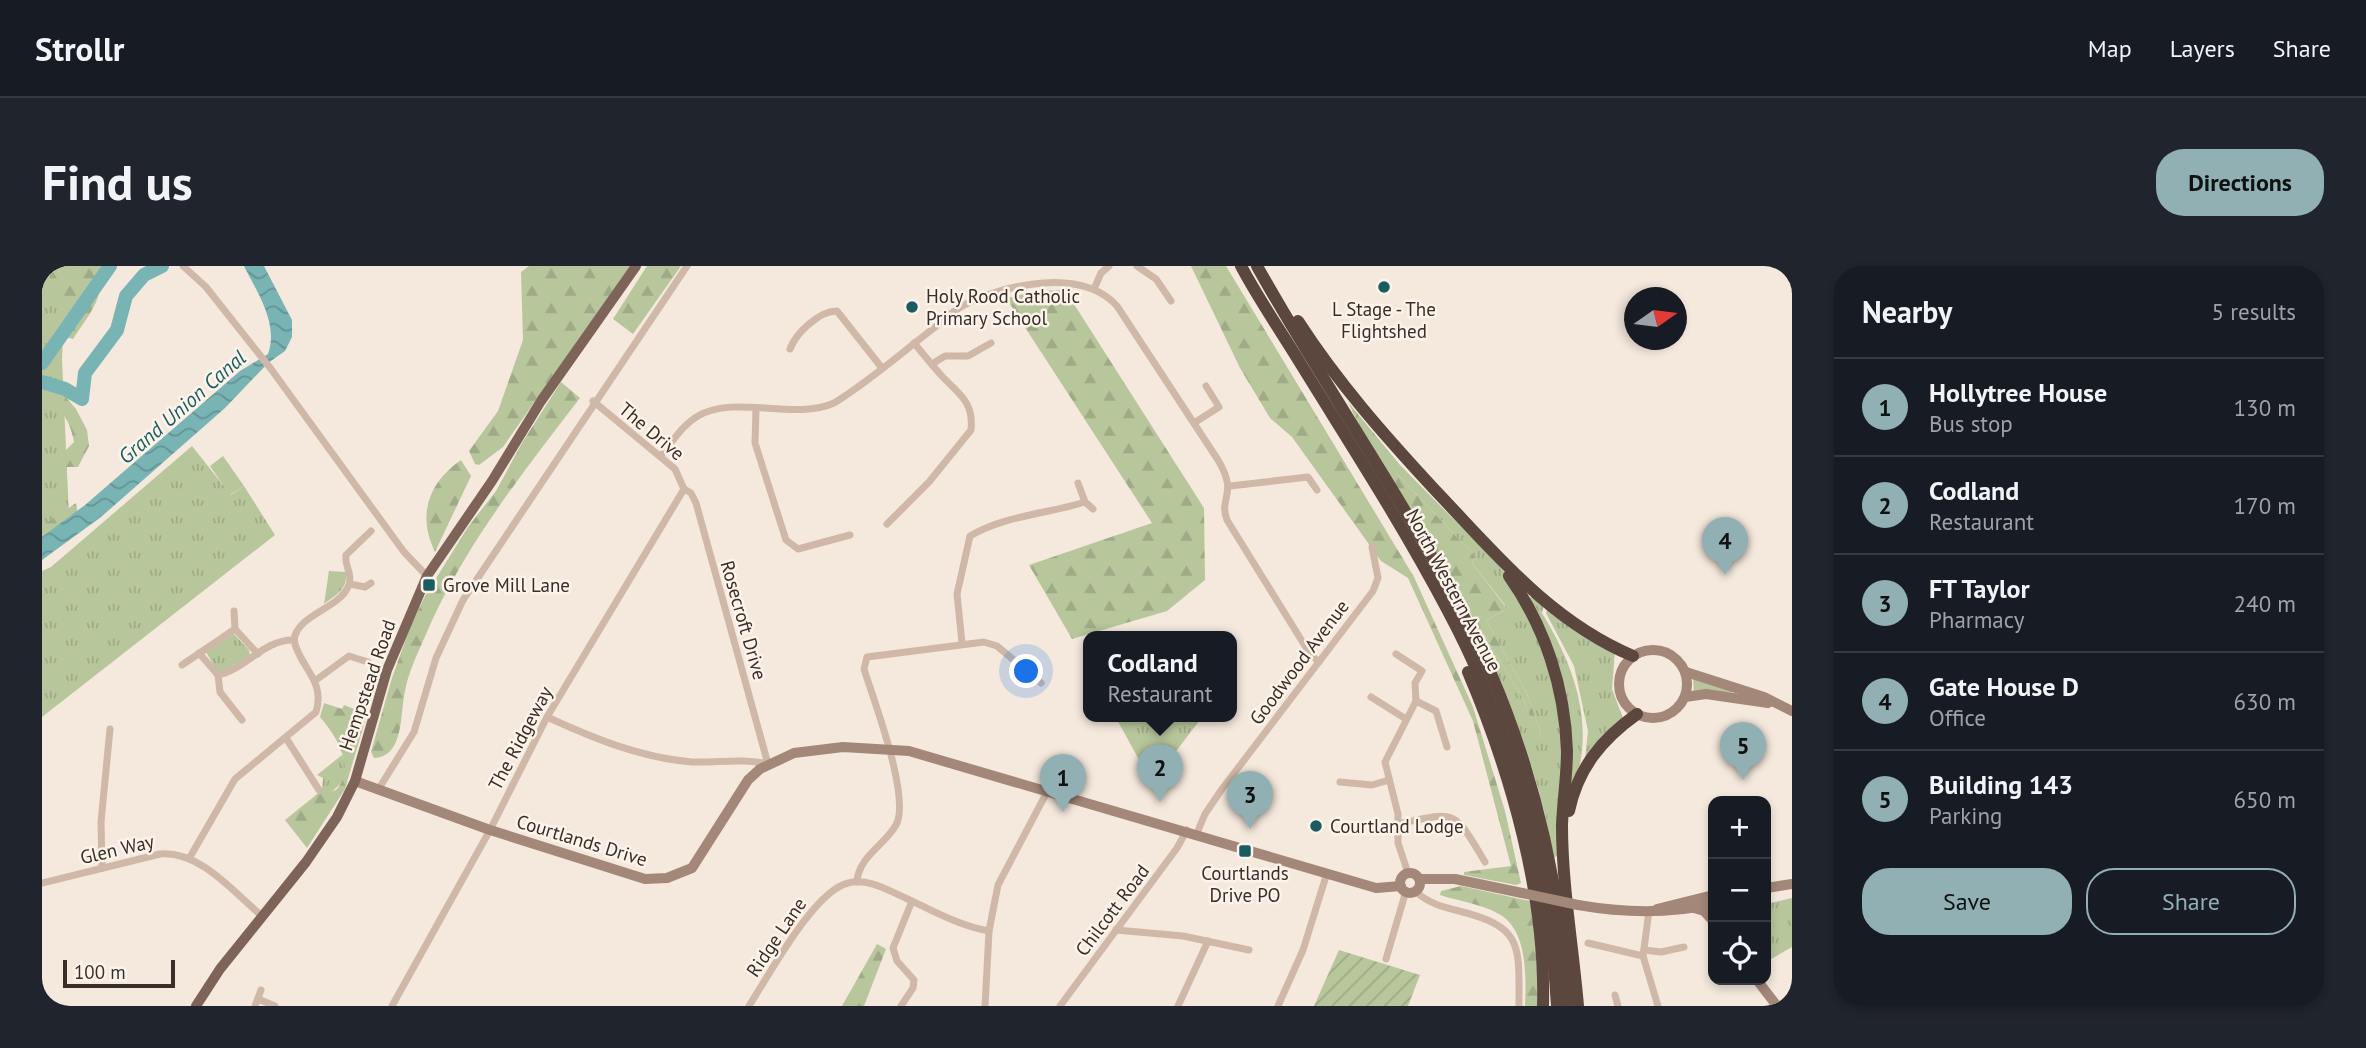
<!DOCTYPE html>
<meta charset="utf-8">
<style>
body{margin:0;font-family:"PT Sans",sans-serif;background:#20242c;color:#f1f3f6}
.controls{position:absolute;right:21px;bottom:21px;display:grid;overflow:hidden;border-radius:14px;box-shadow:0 4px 10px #0003}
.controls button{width:63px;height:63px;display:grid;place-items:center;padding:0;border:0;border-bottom:2px solid #363941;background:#171b24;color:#f1f3f6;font:35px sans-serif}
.compass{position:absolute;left:1582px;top:21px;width:63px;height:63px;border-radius:50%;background:#171b24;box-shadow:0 4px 10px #0003;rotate:76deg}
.scale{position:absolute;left:21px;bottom:18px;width:112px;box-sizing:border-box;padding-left:7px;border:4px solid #3a2e28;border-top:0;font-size:19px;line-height:24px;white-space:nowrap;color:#3a2e28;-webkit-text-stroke:5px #fcf3ea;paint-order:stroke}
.you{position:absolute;left:985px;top:406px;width:24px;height:24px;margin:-18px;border:5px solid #fff;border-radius:50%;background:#1a73e8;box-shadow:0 0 0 10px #1a73e833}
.badge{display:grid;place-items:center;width:46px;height:46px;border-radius:50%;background:#90b0b3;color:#111;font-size:23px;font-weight:700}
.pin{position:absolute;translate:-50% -58px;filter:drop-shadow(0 2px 4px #0008)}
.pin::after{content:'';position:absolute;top:37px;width:24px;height:21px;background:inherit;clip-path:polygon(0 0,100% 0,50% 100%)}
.popup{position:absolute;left:1041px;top:365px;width:154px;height:91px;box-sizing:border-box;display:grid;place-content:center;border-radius:14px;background:#171b24;filter:drop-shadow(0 2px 5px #0005);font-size:23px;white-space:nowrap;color:#9ea1a6}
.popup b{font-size:26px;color:#f1f3f6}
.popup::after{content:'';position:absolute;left:50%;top:100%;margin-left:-14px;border:14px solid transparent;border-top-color:#171b24}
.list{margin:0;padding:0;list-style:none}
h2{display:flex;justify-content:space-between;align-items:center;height:91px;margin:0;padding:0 28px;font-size:30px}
h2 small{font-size:23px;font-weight:400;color:#9ea1a6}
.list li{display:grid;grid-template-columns:46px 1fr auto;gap:21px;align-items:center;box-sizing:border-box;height:98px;padding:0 28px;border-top:2px solid #363941}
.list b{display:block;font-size:26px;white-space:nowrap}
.list p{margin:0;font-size:23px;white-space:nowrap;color:#9ea1a6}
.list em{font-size:23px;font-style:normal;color:#9ea1a6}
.actions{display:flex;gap:14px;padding:21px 28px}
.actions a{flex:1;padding:16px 0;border:2px solid #90b0b3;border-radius:28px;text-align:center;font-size:24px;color:#90b0b3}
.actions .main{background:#90b0b3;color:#111}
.icon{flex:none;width:38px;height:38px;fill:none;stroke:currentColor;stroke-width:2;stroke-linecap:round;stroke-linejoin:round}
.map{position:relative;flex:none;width:1750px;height:740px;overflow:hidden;border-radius:28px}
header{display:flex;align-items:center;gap:42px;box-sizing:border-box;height:98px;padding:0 35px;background:#171b24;border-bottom:2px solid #363941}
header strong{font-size:33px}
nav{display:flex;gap:38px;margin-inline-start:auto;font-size:24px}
.intro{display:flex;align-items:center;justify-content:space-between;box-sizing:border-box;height:168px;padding:0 42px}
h1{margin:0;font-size:49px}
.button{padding:18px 32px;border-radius:28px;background:#90b0b3;color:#111;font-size:24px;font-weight:700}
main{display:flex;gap:42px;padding:0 42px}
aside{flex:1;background:#171b24;border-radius:28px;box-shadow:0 4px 10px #0003}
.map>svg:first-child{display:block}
</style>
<header>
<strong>Strollr</strong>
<nav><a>Map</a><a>Layers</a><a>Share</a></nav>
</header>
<div class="intro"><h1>Find us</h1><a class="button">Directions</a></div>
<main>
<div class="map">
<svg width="1750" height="740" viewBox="0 0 1750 740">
<defs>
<pattern id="grass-tufts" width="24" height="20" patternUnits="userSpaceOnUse" patternTransform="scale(1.75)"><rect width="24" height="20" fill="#b8c69b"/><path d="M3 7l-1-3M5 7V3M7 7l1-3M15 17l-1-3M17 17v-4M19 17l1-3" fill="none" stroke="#9faa86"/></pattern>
<pattern id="forest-firs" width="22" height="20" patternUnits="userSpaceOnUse" patternTransform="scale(1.75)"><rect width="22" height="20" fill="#b8c69b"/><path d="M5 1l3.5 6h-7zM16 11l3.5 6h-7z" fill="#9faa86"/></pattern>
<pattern id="garden-furrows" width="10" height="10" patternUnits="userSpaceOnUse" patternTransform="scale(1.75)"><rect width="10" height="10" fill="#b8c69b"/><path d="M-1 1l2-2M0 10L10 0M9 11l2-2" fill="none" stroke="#9faa86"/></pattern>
<pattern id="water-waves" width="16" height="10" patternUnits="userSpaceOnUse" patternTransform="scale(1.75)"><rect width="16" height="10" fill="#79b4b5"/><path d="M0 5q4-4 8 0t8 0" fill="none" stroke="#649393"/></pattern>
</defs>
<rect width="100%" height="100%" fill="#f5e9dd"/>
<g fill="url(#grass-tufts)">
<path d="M0 0H25L20 93 27 250 0 271Z"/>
<path d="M1306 136 1358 199 1457 299 1473 322 1505 388 1521 460 1516 589 1512 592C1496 502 1463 418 1423 336L1481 433 1497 472 1499 467 1485 428 1444 354 1462 345 1463 339 1430 297 1434 291 1354 207 1316 152 1317 159Z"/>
<path d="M150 180 189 229 202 220 233 269 0 451V305L9 301Z"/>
<path d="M287 305 304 306C306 323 294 329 282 338Z"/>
<path d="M1492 329 1502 339 1500 347C1532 399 1553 458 1533 517L1529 516V487L1487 332Z"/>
<path d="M1506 342 1573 385 1570 423 1582 455 1543 493 1546 465 1532 400 1504 347Z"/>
<path d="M192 368 207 384 208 390 181 405H175L164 386Z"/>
<path d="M1651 411 1696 426 1652 427Z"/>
<path d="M1073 450H1161L1118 506 1101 501Z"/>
<path d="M300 489C311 509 294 530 274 529L280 523 281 512 275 509Z"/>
<path d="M1750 632V681L1724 696V638Z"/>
</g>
<g fill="url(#forest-firs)">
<path d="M10 0H60L57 5C65 29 44 53 31 73L24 71 15 63C20 49 20 44 8 35Z"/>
<path d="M487 0H588L461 181 437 199 433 198 427 185 456 145 481 74 479 6Z"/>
<path d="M605 0H639L591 68 571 53Z"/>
<path d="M1149 0H1184L1372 311 1431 441 1463 545 1479 617 1474 619 1422 609V606L1469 600 1431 455 1366 312 1339 295 1250 171 1228 152 1198 102Z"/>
<path d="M1023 24 1162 242 1163 314 1125 345 1030 373 987 299 1110 257 964 32 996 25Z"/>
<path d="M519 116 538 132C479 209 419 284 381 375 374 391 366 408 363 425 358 445 363 491 332 492L329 486 349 415 368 361 383 330 426 261 454 225 480 177Z"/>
<path d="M0 123 22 129 34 143 45 164 47 180 36 201H21L14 194 32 176C29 157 19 139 0 131Z"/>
<path d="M1316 151 1357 202 1354 207 1434 291 1430 297 1463 340 1462 345 1444 354 1485 428 1499 467 1497 473 1481 433 1317 159Z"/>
<path d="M419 194 429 210 393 286C375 249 386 217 419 194Z"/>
<path d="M34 237 36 248 0 274V260Z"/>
<path d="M282 437 300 443 302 439 325 448 303 523 265 582 243 554 274 529 294 524C314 501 295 471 278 451Z"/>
<path d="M1419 620 1488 635 1494 670 1496 740H1483C1484 711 1486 664 1457 648 1440 638 1416 635 1398 629L1399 625Z"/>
<path d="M835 678 844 683 822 740H800Z"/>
</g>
<path fill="url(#garden-furrows)" d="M1297 684 1378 709 1366 740H1272Z"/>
<path fill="#b8c69b" d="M181 190 202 220 188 229 168 200Z"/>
<path fill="url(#water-waves)" d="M202 0H222L250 54V71L243 85 226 97 183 142 59 251 0 294V271L43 239 198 105 226 88C237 58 215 26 202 0Z"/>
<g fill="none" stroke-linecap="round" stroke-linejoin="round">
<g stroke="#79b4b5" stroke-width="14">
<path d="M0 97 68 0"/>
<path d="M0 116 23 123 40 133 43 107 75 64 84 30 102 9 120 0"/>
</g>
<g stroke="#cfb8a7" stroke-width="7">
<path d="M141 0 164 21 229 103 362 286 385 310"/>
<path d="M1095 0 1114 13 1129 35"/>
<path d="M1052 23 1059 7 1067 0"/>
<path d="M748 83C754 67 777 45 795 45L840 102"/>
<path d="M890 98 903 90H926L949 77"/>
<path d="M551 135 633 203 642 223"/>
<path d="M714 143 713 177 744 274 756 283 808 269"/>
<path d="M1152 157 1177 141 1164 120"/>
<path d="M618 190C630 177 640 159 656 150 693 128 752 155 792 137 826 116 857 89 888 65 899 57 910 45 922 39 965 18 1039 1 1075 40L1176 194C1197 229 1176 231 1185 254L1268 388 1277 396"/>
<path d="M1036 217 1043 236 1051 243"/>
<path d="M1188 220 1266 211 1275 224"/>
<path d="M845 258 887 216 929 164C932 134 915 127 898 108 889 98 881 88 872 77"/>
<path d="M308 318 323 321 329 317"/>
<path d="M192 345 193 363"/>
<path d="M252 374C255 349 296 343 306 321 312 309 302 300 304 289L329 265"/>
<path d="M920 377 915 328 928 270C964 249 1005 248 1043 236"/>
<path d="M157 387 176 409C204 403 222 373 252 374"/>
<path d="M1354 388 1380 405 1373 417 1374 435 1343 496 1356 548V577L1366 607"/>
<path d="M140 399 193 363 216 388"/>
<path d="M176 409 178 426 200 454"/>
<path d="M274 414 307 390 326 396"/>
<path d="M1329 431 1364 453"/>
<path d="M1374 435 1394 445 1405 481"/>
<path d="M505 451C551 472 599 492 650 496 676 497 701 492 726 498L654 237 649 227 642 223"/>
<path d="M244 472 277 524"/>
<path d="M1298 516 1330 519 1347 514"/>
<path d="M336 524 372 466 394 392 421 334 645 0"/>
<path d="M1356 558C1416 545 1411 543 1443 596"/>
<path d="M1155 567 1163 548 1180 523 1331 325 1336 312 1330 281"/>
<path d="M148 591 193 513 274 446C284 414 257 401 252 374"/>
<path d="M60 602 59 556 68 463"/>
<path d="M815 616C816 591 843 579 854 559 869 532 832 435 822 403L825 391 942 376 955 380 999 417"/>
<path d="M0 617 118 588C159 585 190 625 220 650"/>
<path d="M1373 625C1386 637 1400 641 1417 645 1481 661 1477 678 1477 740"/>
<path d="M1607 645 1601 690 1616 740"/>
<path d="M1074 664 1141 670 1207 684"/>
<path d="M1546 677 1601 690"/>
<path d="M1602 684 1619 686 1642 681"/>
<path d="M1344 693 1364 625"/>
<path d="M1573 729 1576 740"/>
<path d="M216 733 233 740"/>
<path d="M213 740 219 724"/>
<path d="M350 740 448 564 505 451 642 223"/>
<path d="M707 740C727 709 772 625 806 617 823 612 842 622 857 629 886 642 916 660 947 665"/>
<path d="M859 740 871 722 872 714 855 695 851 682 870 635"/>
<path d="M943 740 947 665 956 619 1006 524"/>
<path d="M1018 740 1135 582 1145 564"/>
<path d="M1136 740 1166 675"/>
<path d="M1236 740 1261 684 1285 607"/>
</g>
<g stroke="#a38778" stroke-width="10">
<circle cx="1611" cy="418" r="34"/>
<path d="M1644 406 1722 431 1750 445"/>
<path d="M1643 431 1664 428 1726 437"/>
<path d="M313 515 448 564 603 613 625 612 650 602 706 514 718 503 752 487 801 481 867 485 1334 622 1359 620"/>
<circle cx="1368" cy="617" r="10"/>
<path d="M1378 613H1413L1480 627"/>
<path d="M1724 622 1750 618"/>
<path d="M1536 639C1582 647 1626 648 1671 638"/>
<path d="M1652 642 1662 645 1671 655"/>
<path d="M1615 643 1671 629"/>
<path d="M1715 714 1735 740"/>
</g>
<path stroke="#7e6458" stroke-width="10" d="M154 740 178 703 264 596 295 551 313 515 345 404 385 310 450 215 499 135 594 0"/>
<g stroke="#5c473f" stroke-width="12">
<path d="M1199 0C1217 34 1240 67 1260 100 1310 181 1362 261 1406 345 1471 467 1507 603 1515 740"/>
<path d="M1215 0C1291 137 1387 266 1450 410 1494 513 1520 628 1525 740"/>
<path d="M1256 55C1296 117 1343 170 1393 224 1454 288 1508 355 1591 390"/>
<path d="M1467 310C1503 361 1523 422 1525 485 1525 510 1521 534 1520 559 1520 619 1531 681 1536 740"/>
<path d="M1426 406C1469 507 1504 629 1501 740"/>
<path d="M1527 545C1536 502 1560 473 1595 448"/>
</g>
<path stroke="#a38778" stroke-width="10" d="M1480 627 1536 639"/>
</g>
<g fill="#195d61" stroke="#fcf3ea" stroke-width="2.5">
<circle cx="1342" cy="21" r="7"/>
<circle cx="870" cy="41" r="7"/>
<rect x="380" y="312" width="14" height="14" rx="3.5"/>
<circle cx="1274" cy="560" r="7"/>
<rect x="1196" y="578" width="14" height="14" rx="3.5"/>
</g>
<g text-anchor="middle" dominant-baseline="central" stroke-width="5" stroke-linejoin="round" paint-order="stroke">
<g font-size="19" fill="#3a2e28" stroke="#fcf3ea" text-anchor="start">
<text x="884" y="30">Holy Rood Catholic<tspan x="884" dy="22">Primary School</tspan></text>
<text x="1342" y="43" text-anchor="middle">L Stage - The<tspan x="1342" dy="22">Flightshed</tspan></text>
<text x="401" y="319">Grove Mill Lane</text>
<text x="1288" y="560">Courtland Lodge</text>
<text x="1203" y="607" text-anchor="middle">Courtlands<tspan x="1203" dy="22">Drive PO</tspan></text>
</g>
<g font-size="19" fill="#3a2e28" stroke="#fcf3ea">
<text transform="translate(610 165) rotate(40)">The Drive</text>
<text transform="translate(1412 324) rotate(62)">North Western Avenue</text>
<text transform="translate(702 354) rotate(74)">Rosecroft Drive</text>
<text transform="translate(1257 396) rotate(-53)">Goodwood Avenue</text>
<text transform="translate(325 419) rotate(-71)">Hempstead Road</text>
<text transform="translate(478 472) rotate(-62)">The Ridgeway</text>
<text transform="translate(540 574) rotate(17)">Courtlands Drive</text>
<text transform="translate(75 583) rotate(-13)">Glen Way</text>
<text transform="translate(1070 644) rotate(-53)">Chilcott Road</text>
<text transform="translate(734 671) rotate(-56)">Ridge Lane</text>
</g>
<g font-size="21" font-style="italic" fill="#195d61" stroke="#fcf3ea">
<text transform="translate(140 141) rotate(-41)">Grand Union Canal</text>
</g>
</g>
</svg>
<div class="controls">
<button>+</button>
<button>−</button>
<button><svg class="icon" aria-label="locate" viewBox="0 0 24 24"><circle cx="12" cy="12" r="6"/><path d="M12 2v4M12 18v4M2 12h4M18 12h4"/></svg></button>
</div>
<svg class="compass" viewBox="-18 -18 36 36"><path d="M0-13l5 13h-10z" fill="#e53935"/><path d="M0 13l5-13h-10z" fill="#9ea1a6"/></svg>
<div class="scale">100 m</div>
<div class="you"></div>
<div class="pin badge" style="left:1021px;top:546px">1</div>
<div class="pin badge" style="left:1118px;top:536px">2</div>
<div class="popup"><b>Codland</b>Restaurant</div>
<div class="pin badge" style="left:1208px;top:563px">3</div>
<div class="pin badge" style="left:1683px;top:309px">4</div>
<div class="pin badge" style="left:1701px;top:514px">5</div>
</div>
<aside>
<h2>Nearby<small>5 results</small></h2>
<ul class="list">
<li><span class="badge">1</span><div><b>Hollytree House</b><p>Bus stop</p></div><em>130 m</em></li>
<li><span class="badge">2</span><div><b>Codland</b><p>Restaurant</p></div><em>170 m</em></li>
<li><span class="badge">3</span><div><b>FT Taylor</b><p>Pharmacy</p></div><em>240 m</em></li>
<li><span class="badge">4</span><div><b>Gate House D</b><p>Office</p></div><em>630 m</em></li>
<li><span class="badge">5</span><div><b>Building 143</b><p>Parking</p></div><em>650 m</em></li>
</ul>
<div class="actions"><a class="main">Save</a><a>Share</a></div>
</aside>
</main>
